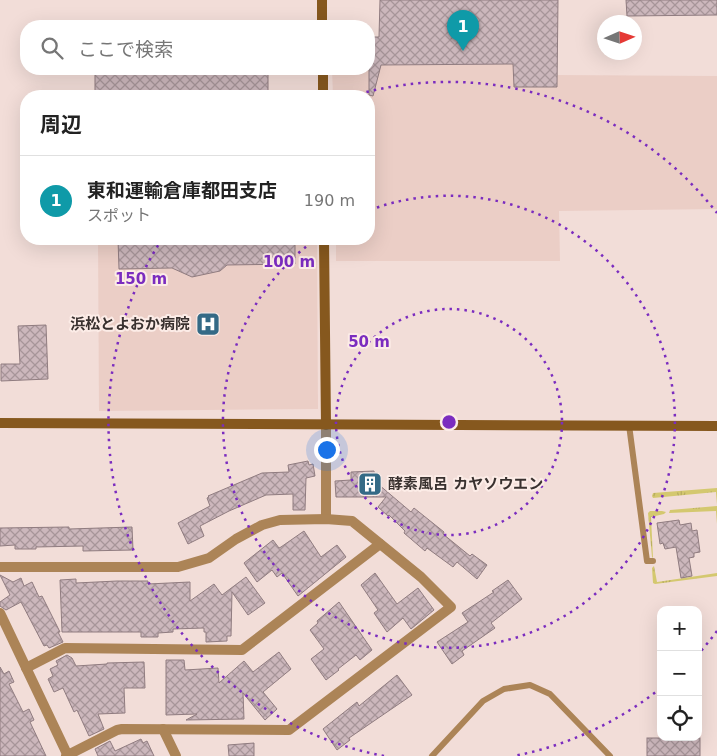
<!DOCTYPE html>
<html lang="ja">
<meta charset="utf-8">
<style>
body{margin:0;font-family:"DejaVu Sans","Noto Sans JP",sans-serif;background:#f2f2f2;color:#222}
.controls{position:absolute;right:15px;bottom:15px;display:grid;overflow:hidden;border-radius:10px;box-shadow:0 5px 20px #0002}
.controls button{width:45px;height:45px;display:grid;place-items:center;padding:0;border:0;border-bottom:1px solid #e0e0e0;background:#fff;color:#222;font:25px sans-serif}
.compass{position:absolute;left:597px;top:15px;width:45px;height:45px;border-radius:50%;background:#fff;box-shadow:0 5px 20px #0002;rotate:87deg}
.you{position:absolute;left:326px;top:449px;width:18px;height:18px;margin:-12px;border:4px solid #fff;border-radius:50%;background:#1a73e8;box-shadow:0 0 0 8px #1a73e833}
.badge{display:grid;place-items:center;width:32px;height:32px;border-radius:50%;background:#346a86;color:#fff;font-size:16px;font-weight:700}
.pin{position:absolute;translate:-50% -41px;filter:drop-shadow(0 1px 2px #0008)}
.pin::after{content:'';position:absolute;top:26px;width:18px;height:15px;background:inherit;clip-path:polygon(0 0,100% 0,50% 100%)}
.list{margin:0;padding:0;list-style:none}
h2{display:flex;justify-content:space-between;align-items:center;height:65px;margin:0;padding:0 20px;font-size:21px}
h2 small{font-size:16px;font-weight:400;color:#767676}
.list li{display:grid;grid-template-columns:32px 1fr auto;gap:15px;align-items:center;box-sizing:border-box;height:90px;padding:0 20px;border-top:1px solid #e0e0e0}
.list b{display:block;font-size:19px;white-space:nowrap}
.list p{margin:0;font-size:16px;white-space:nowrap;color:#767676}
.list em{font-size:16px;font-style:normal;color:#767676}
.icon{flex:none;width:28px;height:28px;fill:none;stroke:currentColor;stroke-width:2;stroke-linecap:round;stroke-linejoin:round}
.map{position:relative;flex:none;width:717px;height:756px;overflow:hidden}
.search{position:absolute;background:#fff;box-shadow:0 5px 20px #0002;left:20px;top:20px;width:355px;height:55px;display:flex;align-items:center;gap:12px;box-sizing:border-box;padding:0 18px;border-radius:20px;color:#767676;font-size:19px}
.panel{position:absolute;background:#fff;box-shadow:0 5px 20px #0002;left:20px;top:90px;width:355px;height:155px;border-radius:20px}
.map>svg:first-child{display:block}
</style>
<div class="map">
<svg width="717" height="756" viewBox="0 0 717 756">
<defs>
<pattern id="grass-tufts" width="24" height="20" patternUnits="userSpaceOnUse" patternTransform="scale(1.25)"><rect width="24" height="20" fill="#d4c86f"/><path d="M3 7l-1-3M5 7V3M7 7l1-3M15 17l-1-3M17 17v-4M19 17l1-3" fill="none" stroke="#b7ac60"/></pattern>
<pattern id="building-cross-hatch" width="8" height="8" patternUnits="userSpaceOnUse" patternTransform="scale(1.25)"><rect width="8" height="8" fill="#ccb7bc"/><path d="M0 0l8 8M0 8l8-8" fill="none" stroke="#a79599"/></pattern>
</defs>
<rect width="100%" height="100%" fill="#f2ddd8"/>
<g fill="#ebcec6">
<path d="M380 0H558L557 75 717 76V209L559 211 560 261H336V239H369V96H333L332 69H369V37H379Z"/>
<path d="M98 239H317L318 409 99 411Z"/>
</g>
<g fill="url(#grass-tufts)">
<path d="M717 488V505L716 492 653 498 652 496 653 493Z"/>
<path d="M717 506V524L716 511 669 513 670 510Z"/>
<path d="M650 511H662L666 512 664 514 651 517 653 558 652 557 648 513Z"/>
<path d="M654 566 657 582 717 573V576L655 584 653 583 652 568Z"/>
</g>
<g fill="url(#building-cross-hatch)" stroke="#907c80">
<path d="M380 0H558L557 87H514L513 64 381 65 373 96 369 95V37H379Z"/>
<path d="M626 0H717V15L627 16Z"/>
<rect x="95" y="69" width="173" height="27"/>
<path d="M118 239H295V264L227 265 220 271 192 277 172 268 119 269Z"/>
<path d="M46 325 48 379 1 381V364H20L18 326Z"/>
<path d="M308 461 309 465 313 464 315 476 306 478 305 510H293V494L266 495 229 511 200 526 204 536 188 544 178 523 210 506 207 498 209 497 208 496 262 473 289 472 288 465Z"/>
<path d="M374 471 375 479H378V484L411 512 414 508 444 532 443 534 470 556 472 554 487 565 477 579 457 562 453 567 427 548 425 551 404 533 405 531 389 515 388 516 378 507 386 497H336L335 481 351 480V472Z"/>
<path d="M679 520 680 525 691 523 692 531 697 530 700 552 694 553V557L689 558 692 576 681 578 676 547 665 549 663 543 660 544 657 523Z"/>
<path d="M69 527V529L132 527 133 550 83 551V546L36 547V549H15V545L0 546V528Z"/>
<path d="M304 531 321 557 337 545 346 557 298 596 282 573 277 577 272 570 257 582 244 563 273 540 279 548 281 547Z"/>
<path d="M375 573 397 604 418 588 434 610 411 629 403 618 387 632 374 613 378 610 361 585Z"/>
<path d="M0 575 13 582 21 578 24 586 32 582 39 597 42 596 60 632H58L63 642 49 648 47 645 44 646 21 602 6 610 0 606V602L10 595Z"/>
<path d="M246 577 265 603 248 615 232 592 231 636H227V641L206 642V632H204V628L173 629V632L158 633V637H141V632H62L60 580 76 579V583L117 581H148V584L190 582V601L214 584 222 595Z"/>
<path d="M508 580 522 599 491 623 495 628 462 651 464 655 452 664 437 642 468 622 462 613 494 592 492 591Z"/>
<path d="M339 602 372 650 360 660 356 655 338 669 339 670 326 680 311 659 324 649 310 630 318 623 317 621Z"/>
<path d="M279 652 291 669 263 692 277 709 265 720 243 693 244 719 186 720 197 714 166 715V660H184L185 670 218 668 219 683 244 661 253 672Z"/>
<path d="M67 655 72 658 76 666 107 664V663L144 662 145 688H124L125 713 98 714 104 729 89 736 77 710 74 712 63 688 54 692 48 679 53 676 50 669 58 665 56 661Z"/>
<path d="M0 667 4 674 9 671 14 682 9 684 23 712 29 709 34 720 30 722 46 756H0Z"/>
<path d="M397 675 412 695 349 738 350 740 337 750 323 729 357 702 359 706Z"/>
<rect x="647" y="738" width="53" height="18"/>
<path d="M141 739 143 743 147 741 154 756H98L95 749 110 741 115 751Z"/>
<path d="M254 743V756H229L228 745Z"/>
</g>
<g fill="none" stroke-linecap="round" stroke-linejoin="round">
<g stroke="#ac8457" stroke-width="6">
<path d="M629 425 647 561H653"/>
<path d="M432 756 483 701 504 689 530 685 550 694 610 756"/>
</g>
<g stroke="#ac8457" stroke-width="10">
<path d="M326 519V425"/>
<path d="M0 567H178L209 558 236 539 262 525 280 520 326 519 352 521 421 577 451 607 289 730 122 729 117 730 66 756"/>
<path d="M0 613 68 756"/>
<path d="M26 668 65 648 242 650 380 544"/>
<path d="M163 729 176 756"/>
</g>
<g stroke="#86581e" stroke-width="10">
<path d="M322 0V26"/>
<path d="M323 69V96"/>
<path d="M324 239 326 425"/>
<path d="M0 423 717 426"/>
</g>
</g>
<g fill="none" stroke="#7b2cbf" stroke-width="2.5" stroke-dasharray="2.5 5">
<circle cx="449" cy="422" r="113"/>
<path d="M370 210A226 226 0 1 1 316 239"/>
<path d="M717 631A340 340 0 0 1 700 652M661 688A340 340 0 0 1 514 756M384 756A340 340 0 0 1 162 239M352 96A340 340 0 0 1 717 213"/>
</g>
<defs>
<g id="hospital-square" transform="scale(1.25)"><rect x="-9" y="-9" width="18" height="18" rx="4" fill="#346a86" stroke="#fcece7"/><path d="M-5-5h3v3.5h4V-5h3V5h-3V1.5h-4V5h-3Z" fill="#fff"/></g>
<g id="building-square" transform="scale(1.25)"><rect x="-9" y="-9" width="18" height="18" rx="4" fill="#346a86" stroke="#fcece7"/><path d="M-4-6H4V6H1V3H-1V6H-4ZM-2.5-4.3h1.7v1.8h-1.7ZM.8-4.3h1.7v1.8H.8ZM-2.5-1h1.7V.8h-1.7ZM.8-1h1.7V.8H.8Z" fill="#fff"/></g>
</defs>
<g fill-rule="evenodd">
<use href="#hospital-square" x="208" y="324"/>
<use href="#building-square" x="370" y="484"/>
</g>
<g text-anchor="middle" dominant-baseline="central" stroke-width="4" stroke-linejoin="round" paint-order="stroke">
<g font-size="15" font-weight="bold" fill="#39312f" stroke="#fcece7" text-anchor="end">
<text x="190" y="324">浜松とよおか病院</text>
<text x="388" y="484" text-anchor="start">酵素風呂 カヤソウエン</text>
</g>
</g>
<circle cx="449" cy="422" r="8" fill="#7b2cbf" stroke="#fcece7" stroke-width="2.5"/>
<g font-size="15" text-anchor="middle" font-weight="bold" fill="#7b2cbf" stroke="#fcece7" stroke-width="4" stroke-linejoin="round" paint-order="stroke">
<text x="289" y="267">100 m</text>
<text x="141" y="284">150 m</text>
<text x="369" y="347">50 m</text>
</g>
</svg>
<div class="controls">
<button>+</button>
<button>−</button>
<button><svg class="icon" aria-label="locate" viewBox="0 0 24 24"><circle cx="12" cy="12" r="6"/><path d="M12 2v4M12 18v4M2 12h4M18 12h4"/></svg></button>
</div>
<svg class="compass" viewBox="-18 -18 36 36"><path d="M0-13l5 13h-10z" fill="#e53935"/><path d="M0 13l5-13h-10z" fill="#767676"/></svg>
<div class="you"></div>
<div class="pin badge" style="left:463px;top:51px;background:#0f9aa8">1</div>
<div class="search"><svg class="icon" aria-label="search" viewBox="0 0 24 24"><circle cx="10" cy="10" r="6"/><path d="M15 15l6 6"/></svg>ここで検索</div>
<section class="panel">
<h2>周辺<small></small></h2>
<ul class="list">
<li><span class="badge" style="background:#0f9aa8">1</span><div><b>東和運輸倉庫都田支店</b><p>スポット</p></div><em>190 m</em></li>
</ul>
</section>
</div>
